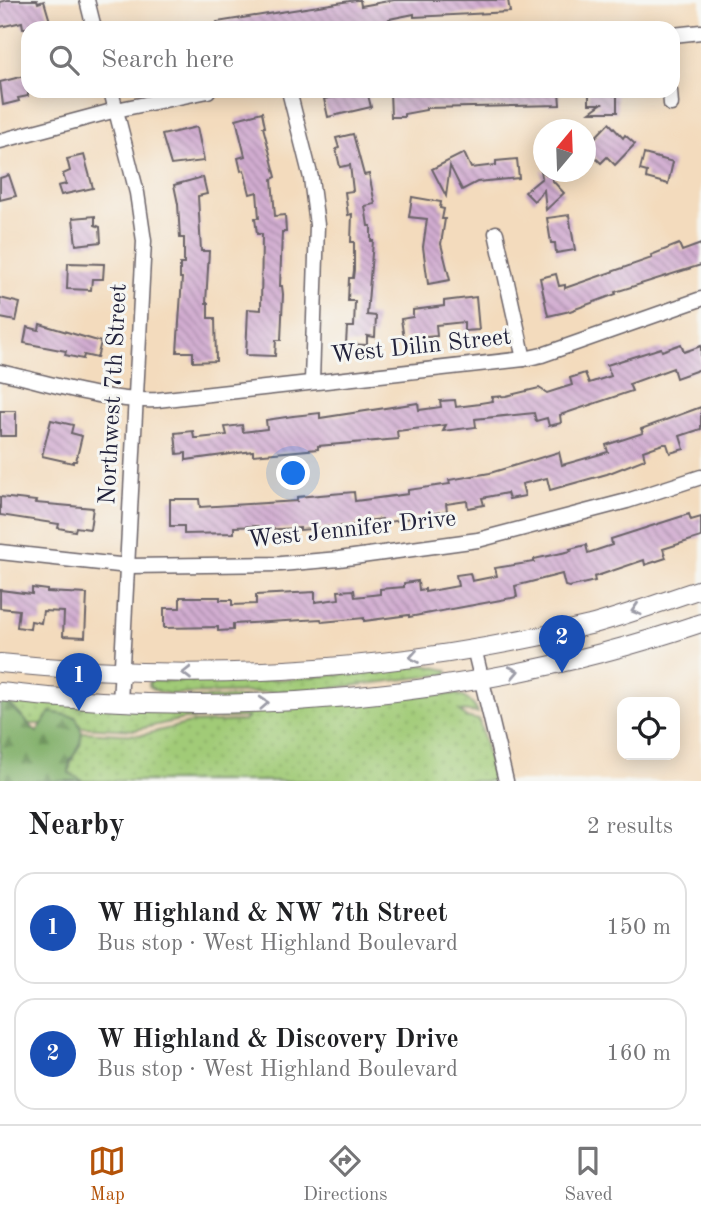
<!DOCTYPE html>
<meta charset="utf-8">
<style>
body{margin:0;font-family:"Old Standard TT",serif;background:#f2f2f2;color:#202124}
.controls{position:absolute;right:21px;bottom:21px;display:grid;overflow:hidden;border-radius:14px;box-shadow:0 4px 18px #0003}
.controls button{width:63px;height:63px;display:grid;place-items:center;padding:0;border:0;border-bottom:2px solid #e0e0e0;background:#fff;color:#202124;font:35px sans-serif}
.compass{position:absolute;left:533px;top:119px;width:63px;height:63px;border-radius:50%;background:#fff;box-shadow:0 4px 18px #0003;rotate:19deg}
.you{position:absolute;left:294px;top:474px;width:24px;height:24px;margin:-18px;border:5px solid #fff;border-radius:50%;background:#1a73e8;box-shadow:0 0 0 10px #1a73e833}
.badge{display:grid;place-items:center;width:46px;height:46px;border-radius:50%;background:#b45309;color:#fff;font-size:23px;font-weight:700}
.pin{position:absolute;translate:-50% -58px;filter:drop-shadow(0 2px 4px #0008)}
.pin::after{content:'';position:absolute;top:37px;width:24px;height:21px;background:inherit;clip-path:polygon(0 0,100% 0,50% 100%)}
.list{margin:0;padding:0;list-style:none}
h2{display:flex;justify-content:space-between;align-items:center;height:91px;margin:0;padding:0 28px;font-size:30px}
h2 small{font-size:23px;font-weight:400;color:#757577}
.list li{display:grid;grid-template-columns:46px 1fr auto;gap:21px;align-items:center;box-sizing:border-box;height:112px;margin:0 14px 14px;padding:0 14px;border:2px solid #e0e0e0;border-radius:21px}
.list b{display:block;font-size:26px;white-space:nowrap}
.list p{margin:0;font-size:23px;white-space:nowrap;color:#757577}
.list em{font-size:23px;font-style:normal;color:#757577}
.icon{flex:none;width:38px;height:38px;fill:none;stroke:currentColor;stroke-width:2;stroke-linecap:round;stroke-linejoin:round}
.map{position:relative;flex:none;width:701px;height:781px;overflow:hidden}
.search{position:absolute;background:#fff;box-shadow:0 4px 18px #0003;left:21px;right:21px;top:21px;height:77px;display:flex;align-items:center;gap:18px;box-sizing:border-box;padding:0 24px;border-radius:21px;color:#757577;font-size:26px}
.sheet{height:343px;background:#fff}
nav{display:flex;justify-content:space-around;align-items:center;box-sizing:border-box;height:98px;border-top:2px solid #e0e0e0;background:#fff;font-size:19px;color:#757577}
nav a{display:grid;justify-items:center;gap:4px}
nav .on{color:#b45309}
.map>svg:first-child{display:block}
</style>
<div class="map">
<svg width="701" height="781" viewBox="0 0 701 781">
<defs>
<pattern id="grass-dots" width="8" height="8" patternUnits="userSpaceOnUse" patternTransform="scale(1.75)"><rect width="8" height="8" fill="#a1cb77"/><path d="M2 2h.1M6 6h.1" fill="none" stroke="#8aae68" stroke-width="1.8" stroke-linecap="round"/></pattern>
<pattern id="forest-firs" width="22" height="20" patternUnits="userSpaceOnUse" patternTransform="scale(1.75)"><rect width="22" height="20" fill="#80af68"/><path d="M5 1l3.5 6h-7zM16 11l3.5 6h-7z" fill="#688e57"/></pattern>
<pattern id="building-back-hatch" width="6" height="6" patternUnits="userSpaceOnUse" patternTransform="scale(1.75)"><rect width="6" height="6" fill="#d1acd0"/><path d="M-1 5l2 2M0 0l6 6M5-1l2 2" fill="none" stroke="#a98caa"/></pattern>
</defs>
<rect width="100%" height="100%" fill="#f6f6f2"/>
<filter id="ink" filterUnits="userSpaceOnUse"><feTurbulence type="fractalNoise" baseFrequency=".0143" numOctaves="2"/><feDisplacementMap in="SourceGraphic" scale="14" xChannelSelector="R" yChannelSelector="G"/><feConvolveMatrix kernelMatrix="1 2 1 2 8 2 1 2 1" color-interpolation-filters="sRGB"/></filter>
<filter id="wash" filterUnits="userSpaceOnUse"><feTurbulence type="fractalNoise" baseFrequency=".00686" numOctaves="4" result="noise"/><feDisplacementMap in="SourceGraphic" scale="28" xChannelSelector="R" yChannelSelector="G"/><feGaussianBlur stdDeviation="1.57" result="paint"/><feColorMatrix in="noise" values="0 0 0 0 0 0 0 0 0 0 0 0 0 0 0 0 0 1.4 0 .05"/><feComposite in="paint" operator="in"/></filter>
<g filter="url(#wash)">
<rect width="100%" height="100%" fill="#f3dbbd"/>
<g fill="url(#grass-dots)" stroke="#627659" stroke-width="2">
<path d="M424 665 447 670 448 674 326 689 273 692 170 694 157 691 149 686V681L293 679Z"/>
<path d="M458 694C467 699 474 703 478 713L460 711 465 717 479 720 494 781H83L69 773C70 756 80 749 82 732L142 735 190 723 244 721 248 717 184 719 135 730 79 727 76 717 50 712 43 724H28L7 701Z"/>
</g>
<path fill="url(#forest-firs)" stroke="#516852" stroke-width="2" d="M0 700 6 701 37 732 50 712 76 717 82 732 80 745 70 761 69 773 83 781H0Z"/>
<g id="blocks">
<g fill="url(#building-back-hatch)">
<path d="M7 0H37L38 3 44 1 52 28H23L22 22 0 27V2Z"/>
<path d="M356 0H360L361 6 394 0H508L510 12 414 17V14L389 19 390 22 360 28H334V24L318 28H218L217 22Z"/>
<path d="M28 75V96L18 98 19 101 3 105 0 82Z"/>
<path d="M367 91 371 107 328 117 324 99Z"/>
<path d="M390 91H559L560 105 426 108V110L404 114V117H391Z"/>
<path d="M589 91H614V95L617 93V112H590L601 104H589Z"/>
<path d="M262 112 265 127H263L276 177 272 179 275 216 285 215 286 232H282L280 286H282L283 294 281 340H276L275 356 246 355 248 309 261 310 262 234H257L255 218H259L257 192 250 194 244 170 241 171 238 158 245 156 236 119Z"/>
<path d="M609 123 623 138 625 135 635 144 615 165 607 157 601 163 585 148Z"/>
<path d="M197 127 204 161 171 165 162 135Z"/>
<path d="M353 134 364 175 369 174 375 204 365 206 368 226H371V241H373L367 315 376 316 375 337 367 336V345L346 344 347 327H354L355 301H348L349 278H353L354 270V242H351L352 214 348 215 345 192 353 191 350 165 340 167 336 149 339 148 336 138Z"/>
<path d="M464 153 471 168 496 165V161L517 159 519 178 477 182 462 190 450 166 446 196 432 169Z"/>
<path d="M644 154 673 162 668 184 646 178 647 172 640 170Z"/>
<path d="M84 155 93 188 61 195 58 186 66 184 63 174 70 171 67 159Z"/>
<path d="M541 169 547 175 551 172H558L552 180 564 193 546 210 544 190 534 201 525 192 542 178Z"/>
<path d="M9 175 16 196 0 200V178Z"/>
<path d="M203 177 207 194 198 196 201 251H209L206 303H208V318H215L216 361 193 362V352H177L182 278H180V264H184V238H180L178 204 174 185Z"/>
<path d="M412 197 441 202 440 208 444 209 442 219H445L441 244 450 280 428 284 423 247 427 219 409 217Z"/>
<path d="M569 215 575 250 556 253 555 243H551L547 218Z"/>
<path d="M95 216V225L100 227 101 242 76 245 73 218Z"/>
<path d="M679 244 682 251 701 244V265L615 292 616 294 570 311 548 316 540 278 556 274 559 286 565 285V288L652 258 651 255Z"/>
<path d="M68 263 104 264 103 279H92L91 290 67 289Z"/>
<path d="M476 297 479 330 464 331V322L436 325 437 336 404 339 401 319 413 317V310L444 306V301Z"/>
<path d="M0 298 20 303 16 321 0 318Z"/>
<path d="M40 324 101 342 97 358 84 355 83 359 65 355 66 351 24 343 27 327 39 330Z"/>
<path d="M681 344 684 352 701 346V369L676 378 673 368 654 375 629 384 632 391 560 415 561 423 549 426 547 418 536 421 534 413 475 419 476 427 443 431 446 425 397 431 398 439 318 446V449L253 455V451L186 460V453L177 454 175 433 193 431 194 438H199L227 435 225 427 242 425 243 432 267 429 266 420 293 416 320 413V418L418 403 419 410 441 407 440 401 455 400 456 407 480 404V403L493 401 492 397 506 396 539 388 547 393 572 385 570 378 585 373 589 383 611 376 607 365 661 348 662 351Z"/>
<path d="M701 407V429L680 436 684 449 670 453 667 444H663L643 451 645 459 607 474 550 490 547 478 522 484 525 496 509 499 507 493 482 498 484 505 468 508 467 501 446 504 447 511 406 519 383 523 382 519 357 522V525L300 530V528L259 530 258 526 234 527V533L184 534V526H170V499H199L200 507 297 501V497L354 492 355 501 408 494V490L450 484 449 480 490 473 559 452 562 465 608 452 606 445 643 433 641 429Z"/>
<rect x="0" y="411" width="16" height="25"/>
<path d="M51 420 73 425 71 433 82 436 76 461H73V463L42 456Z"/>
<path d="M0 497 36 501 35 503 93 508 90 529 76 527 75 531 58 528 59 524 0 515Z"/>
<path d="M689 514 691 520 701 517V537L663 549 666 558 645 565 644 560 594 577 595 581 569 587 565 586 562 574 515 586 517 597 409 617V615L364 621V618L322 622 321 619 233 624V630L218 631V627L164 628V608H180V597H220V600H232V605L256 604V595L315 592V602L339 599 338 591 354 590 355 597 380 594V589L404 587V583L418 581 419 590 425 589V592L458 586 456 575 470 573 472 581 497 576 495 568 534 562V559L571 551 570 549 586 545 588 553 612 545 611 539Z"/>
<path d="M32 588 47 590V592L87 594 85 637 63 636 64 612 43 611 41 623 31 621 30 629 17 627 19 610 0 608V590L32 594Z"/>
</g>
</g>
</g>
<g filter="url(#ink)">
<use href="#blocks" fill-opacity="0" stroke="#6b6368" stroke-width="2"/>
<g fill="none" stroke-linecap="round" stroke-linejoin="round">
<g stroke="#6b6368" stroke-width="17">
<g id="minor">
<path d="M87 0 94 28"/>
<path d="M673 35 701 32"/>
<path d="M111 91 137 193 144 241 120 703"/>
<path d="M289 91 311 178 317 225 312 381"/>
<path d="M670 91 671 104"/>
<path d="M0 141 116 110 208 91"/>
<path d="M496 233 524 359"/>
<path d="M0 372C51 383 105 402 157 400L524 359 542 355 701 299"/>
<path d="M0 552 128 566 281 564 339 559 478 540 627 501 701 477"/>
<path d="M474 648 506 781"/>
</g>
</g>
<g stroke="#6b6368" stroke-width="20">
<g id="major">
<path d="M0 663C197 683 397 672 590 625 627 615 664 601 701 589"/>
<path d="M0 692C234 720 477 699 701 623"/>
</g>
</g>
<use href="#minor" stroke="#fff" stroke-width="14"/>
<use href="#major" stroke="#fff" stroke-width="18"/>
</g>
<defs><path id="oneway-chevron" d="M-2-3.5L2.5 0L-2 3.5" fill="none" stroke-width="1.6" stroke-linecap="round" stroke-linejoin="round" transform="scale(1.75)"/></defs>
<g stroke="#9c9ca7">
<use href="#oneway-chevron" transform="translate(636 610) rotate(163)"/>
<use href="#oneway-chevron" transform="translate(414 657) rotate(171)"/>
<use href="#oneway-chevron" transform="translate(514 672) rotate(-12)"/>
<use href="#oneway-chevron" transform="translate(187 673) rotate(-180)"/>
<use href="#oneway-chevron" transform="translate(264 703) rotate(-3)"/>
</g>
</g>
<g text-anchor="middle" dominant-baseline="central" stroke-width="6" stroke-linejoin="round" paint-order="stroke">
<g font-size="24" fill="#22223b" stroke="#f6f6f2">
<text transform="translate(421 347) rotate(-6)">West Dilin Street</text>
<text transform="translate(114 394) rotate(-87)">Northwest 7th Street</text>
<text transform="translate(352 530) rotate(-6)">West Jennifer Drive</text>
</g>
</g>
</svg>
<div class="controls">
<button><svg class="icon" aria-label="locate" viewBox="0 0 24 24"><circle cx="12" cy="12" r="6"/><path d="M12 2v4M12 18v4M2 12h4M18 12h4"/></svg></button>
</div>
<svg class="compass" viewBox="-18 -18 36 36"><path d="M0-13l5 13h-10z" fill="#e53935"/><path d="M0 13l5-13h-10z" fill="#757577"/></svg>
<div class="you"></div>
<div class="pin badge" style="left:79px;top:711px;background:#1a4fb4">1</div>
<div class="pin badge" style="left:562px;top:673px;background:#1a4fb4">2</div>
<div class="search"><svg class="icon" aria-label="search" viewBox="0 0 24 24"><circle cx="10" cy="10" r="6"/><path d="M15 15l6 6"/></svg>Search here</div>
</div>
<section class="sheet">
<h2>Nearby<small>2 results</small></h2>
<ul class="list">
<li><span class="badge" style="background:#1a4fb4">1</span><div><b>W Highland &amp; NW 7th Street</b><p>Bus stop · West Highland Boulevard</p></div><em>150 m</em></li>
<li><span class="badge" style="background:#1a4fb4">2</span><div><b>W Highland &amp; Discovery Drive</b><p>Bus stop · West Highland Boulevard</p></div><em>160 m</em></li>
</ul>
</section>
<nav>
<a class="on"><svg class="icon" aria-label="map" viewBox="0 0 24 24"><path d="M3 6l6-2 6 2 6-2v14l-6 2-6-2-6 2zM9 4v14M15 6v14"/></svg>Map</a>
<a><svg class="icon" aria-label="directions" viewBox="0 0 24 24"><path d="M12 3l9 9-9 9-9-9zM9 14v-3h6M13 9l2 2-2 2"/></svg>Directions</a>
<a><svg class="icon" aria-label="saved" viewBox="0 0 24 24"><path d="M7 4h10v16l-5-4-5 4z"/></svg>Saved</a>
</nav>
